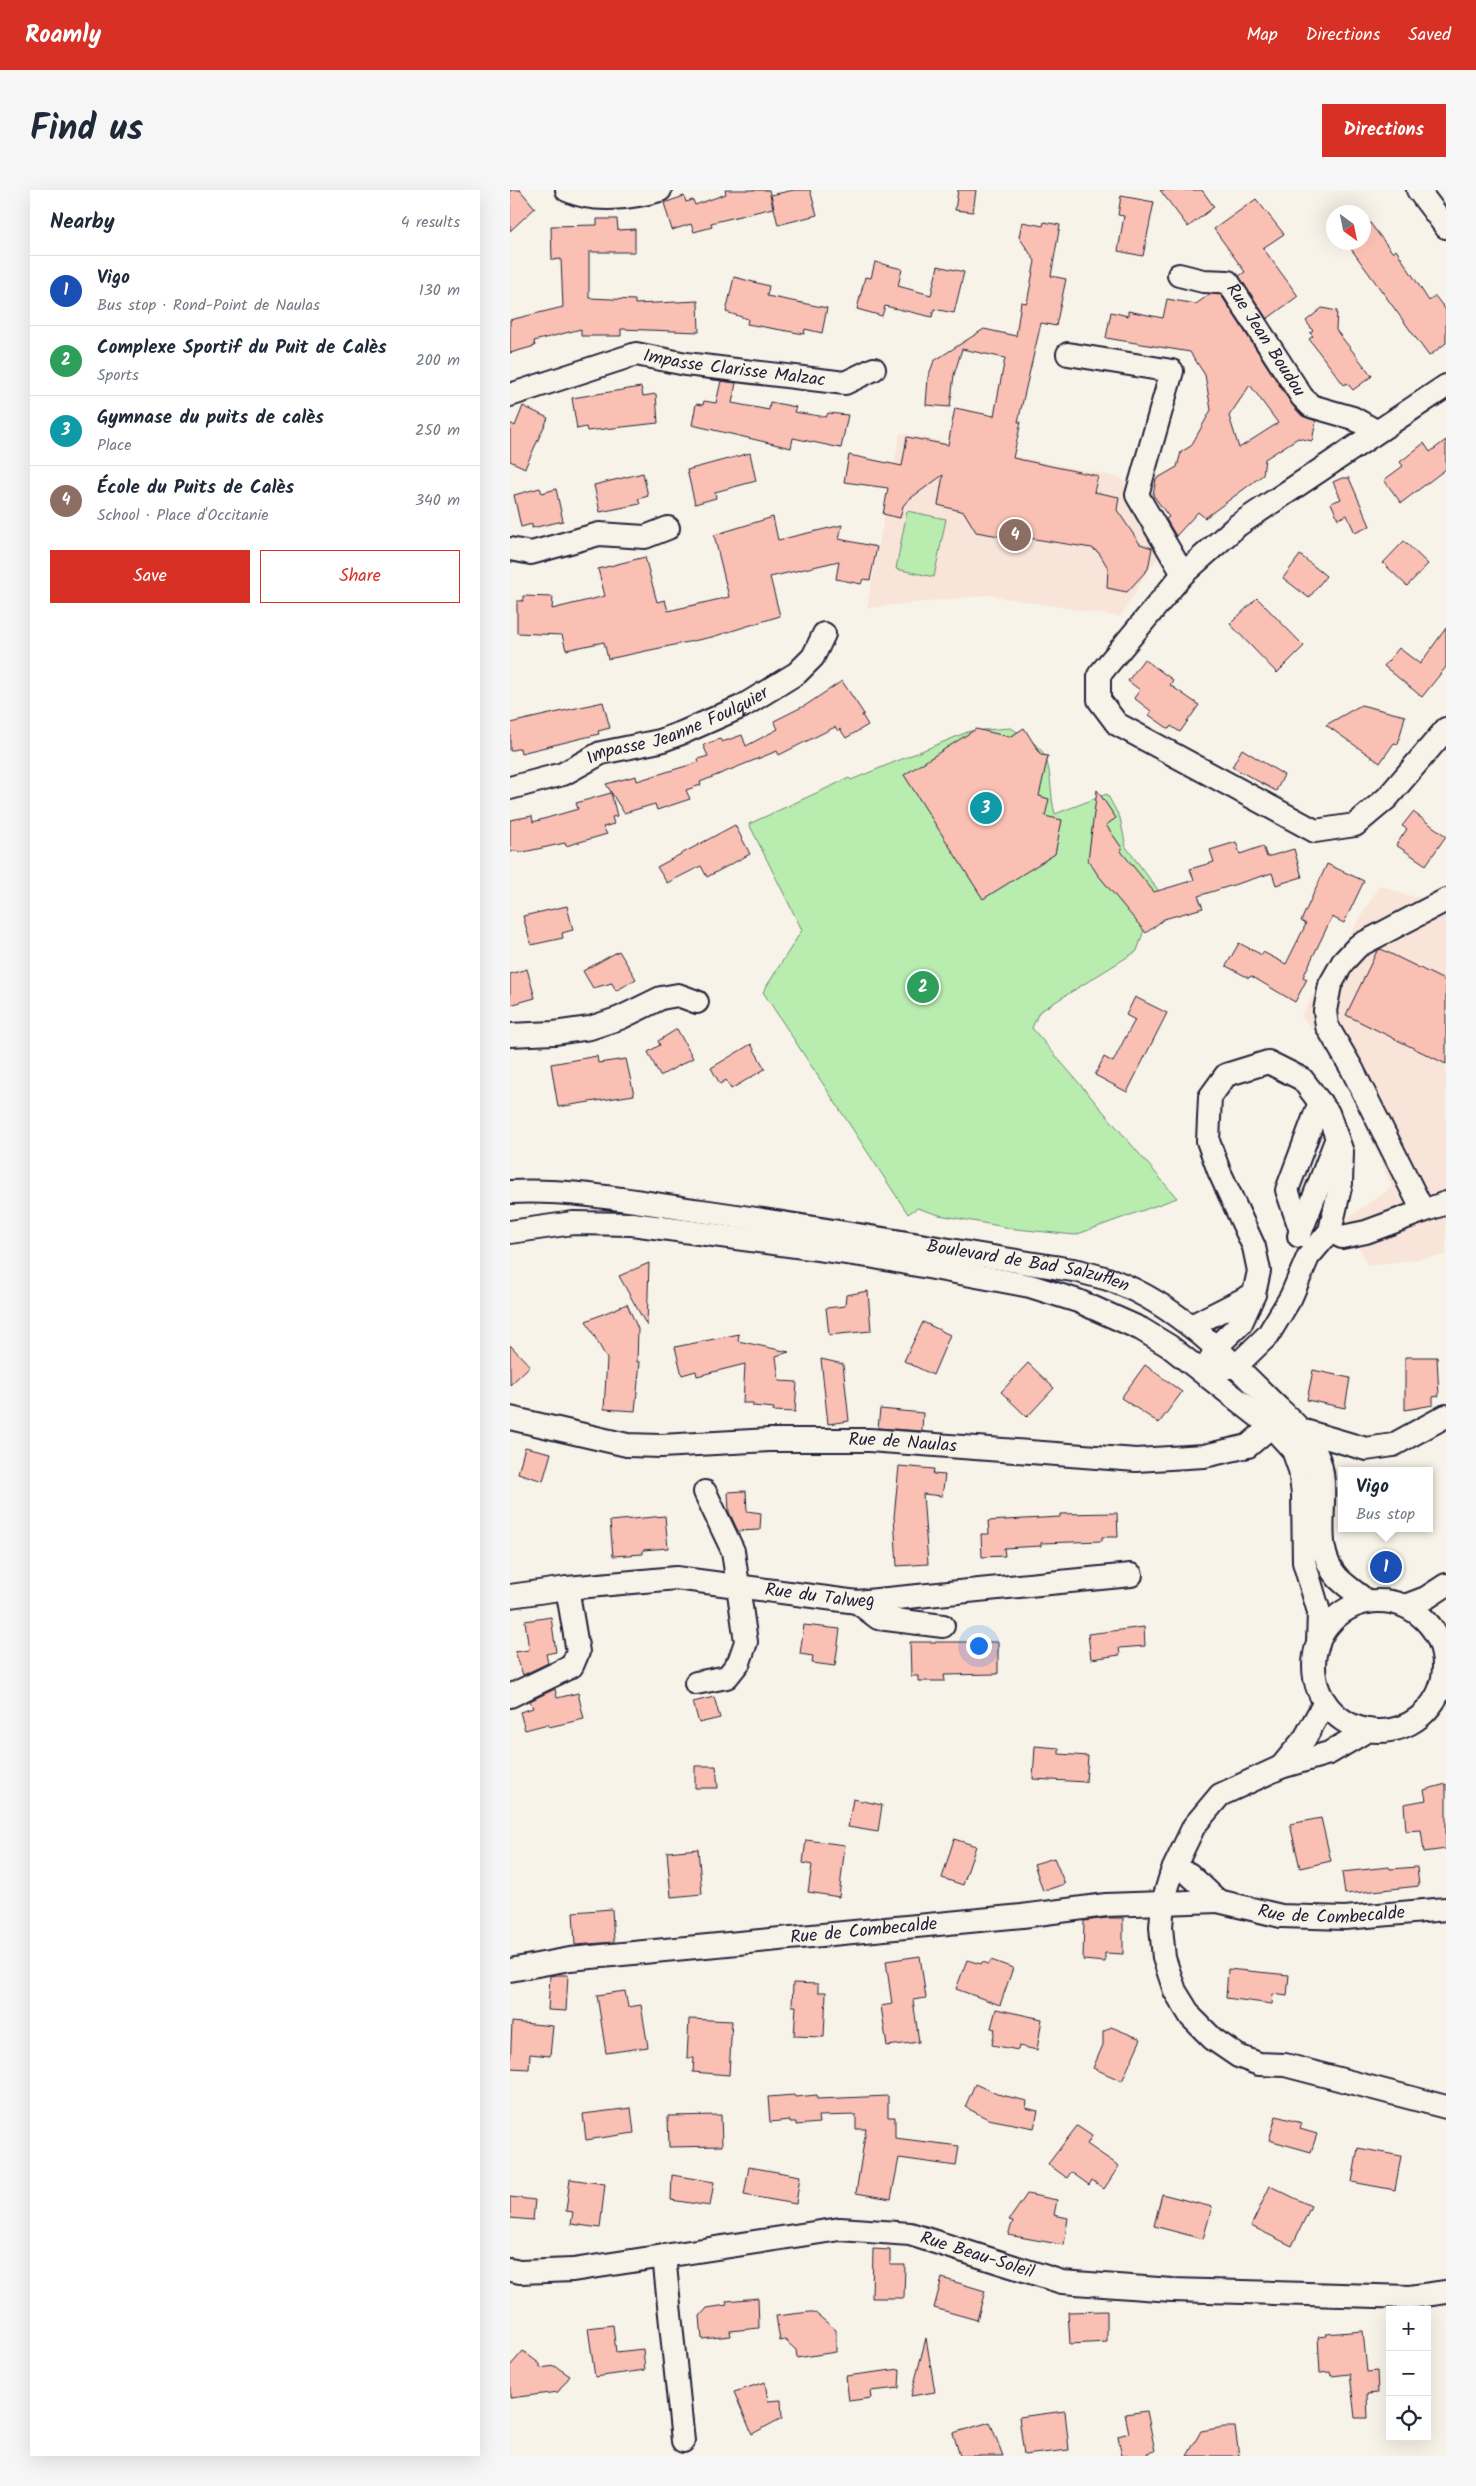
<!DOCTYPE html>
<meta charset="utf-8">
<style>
body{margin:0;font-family:Kalam,sans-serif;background:#f6f6f7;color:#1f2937}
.controls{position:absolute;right:15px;bottom:15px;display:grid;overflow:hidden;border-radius:0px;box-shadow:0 5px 20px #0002}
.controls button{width:45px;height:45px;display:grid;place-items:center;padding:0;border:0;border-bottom:1px solid #e0e1e3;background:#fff;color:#1f2937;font:25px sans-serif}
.compass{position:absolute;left:816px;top:15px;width:45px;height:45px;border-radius:50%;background:#fff;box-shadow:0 5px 20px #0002;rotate:147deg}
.you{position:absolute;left:468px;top:1455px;width:18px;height:18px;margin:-12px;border:4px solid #fff;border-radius:50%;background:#1a73e8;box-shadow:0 0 0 8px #1a73e833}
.badge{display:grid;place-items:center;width:32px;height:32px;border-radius:50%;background:#d93025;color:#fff;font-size:16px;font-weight:700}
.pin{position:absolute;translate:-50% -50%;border:2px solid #fff;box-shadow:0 1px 5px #0006}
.popup{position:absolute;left:828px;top:1277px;width:95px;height:65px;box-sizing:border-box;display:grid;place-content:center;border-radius:0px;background:#fff;filter:drop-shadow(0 1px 4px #0005);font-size:16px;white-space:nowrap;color:#747a83}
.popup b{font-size:19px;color:#1f2937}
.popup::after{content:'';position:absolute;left:50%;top:100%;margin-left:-10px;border:10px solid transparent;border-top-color:#fff}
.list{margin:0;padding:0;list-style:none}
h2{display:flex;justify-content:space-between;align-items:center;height:65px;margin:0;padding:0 20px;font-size:21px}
h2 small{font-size:16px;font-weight:400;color:#747a83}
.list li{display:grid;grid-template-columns:32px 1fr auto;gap:15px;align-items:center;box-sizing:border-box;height:70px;padding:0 20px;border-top:1px solid #e0e1e3}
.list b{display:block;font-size:19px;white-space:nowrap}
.list p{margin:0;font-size:16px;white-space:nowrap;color:#747a83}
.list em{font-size:16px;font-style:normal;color:#747a83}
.actions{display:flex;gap:10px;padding:15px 20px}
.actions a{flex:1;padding:11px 0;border:1px solid #d93025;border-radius:0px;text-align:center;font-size:18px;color:#d93025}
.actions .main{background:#d93025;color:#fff}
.icon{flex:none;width:28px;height:28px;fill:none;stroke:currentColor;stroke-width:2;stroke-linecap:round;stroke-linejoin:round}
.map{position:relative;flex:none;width:936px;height:2266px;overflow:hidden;border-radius:0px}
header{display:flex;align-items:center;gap:30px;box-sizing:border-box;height:70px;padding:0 25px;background:#d93025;color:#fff}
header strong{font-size:24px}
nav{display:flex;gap:28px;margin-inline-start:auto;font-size:18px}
.intro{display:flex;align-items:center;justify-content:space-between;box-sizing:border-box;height:120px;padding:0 30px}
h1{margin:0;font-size:35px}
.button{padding:12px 22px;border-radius:0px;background:#d93025;color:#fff;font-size:18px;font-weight:700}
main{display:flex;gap:30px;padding:0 30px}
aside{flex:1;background:#fff;border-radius:0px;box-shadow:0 5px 20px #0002}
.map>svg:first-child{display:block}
</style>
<header>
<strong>Roamly</strong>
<nav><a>Map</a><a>Directions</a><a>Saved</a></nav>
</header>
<div class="intro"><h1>Find us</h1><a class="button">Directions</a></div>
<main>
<aside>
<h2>Nearby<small>4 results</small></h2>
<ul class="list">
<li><span class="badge" style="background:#1a4fb4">1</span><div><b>Vigo</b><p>Bus stop · Rond-Point de Naulas</p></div><em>130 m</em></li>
<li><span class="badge" style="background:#2e9e5b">2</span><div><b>Complexe Sportif du Puit de Calès</b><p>Sports</p></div><em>200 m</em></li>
<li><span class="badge" style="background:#0f9aa8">3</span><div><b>Gymnase du puits de calès</b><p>Place</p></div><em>250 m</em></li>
<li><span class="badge" style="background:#8d6e63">4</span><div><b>École du Puits de Calès</b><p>School · Place d'Occitanie</p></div><em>340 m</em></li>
</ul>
<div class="actions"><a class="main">Save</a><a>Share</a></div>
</aside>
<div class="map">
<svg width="936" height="2266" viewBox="0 0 936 2266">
<rect width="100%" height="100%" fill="#f7f3e8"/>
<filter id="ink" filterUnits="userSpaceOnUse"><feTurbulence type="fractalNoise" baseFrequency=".02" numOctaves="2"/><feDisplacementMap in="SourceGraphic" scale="10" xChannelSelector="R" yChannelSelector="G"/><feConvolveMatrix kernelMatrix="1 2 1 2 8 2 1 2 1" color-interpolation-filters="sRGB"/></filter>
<g filter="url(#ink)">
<g fill="#f8e4d8">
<path d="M390 243 612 288 650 365 637 382 610 427 478 405 357 418Z"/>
<path d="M870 695 895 705 919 709 936 699V1065L857 1076 838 1028 882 997 832 881 809 847 791 826Z"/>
</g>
<g fill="#b8edaf" stroke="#6d8875">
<path d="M397 321 436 329 424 387 386 379Z"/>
<path d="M501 538C512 545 532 555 536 569 542 586 540 606 545 624L597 604 610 628 616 657 657 712 661 723 634 740 627 761 529 822 522 838 667 1008 565 1045 506 1039 429 1025 407 1018 398 1024 253 802 292 740 239 634 339 588 341 590 460 541Z"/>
</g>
<g fill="#fac0b3" stroke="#22223b" fill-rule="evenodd">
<path d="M0 0H10L25 18 0 41Z"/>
<path d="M215 0H259L263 18 201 33 202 37 184 42 181 34 162 40 154 13 174 6 176 12 183 10 185 15 216 4Z"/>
<path d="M284 0H300L307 25 268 35 261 5Z"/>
<path d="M448 0H466L463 22 445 20Z"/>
<path d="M650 0H692L704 17 678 37Z"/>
<path d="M611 6 644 12 633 66 608 61 614 26 608 25Z"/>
<path d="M746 9 774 44 753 58 788 106 757 129 729 86 735 82 704 39Z"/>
<path d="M87 29H107L108 40 125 39V62H79V108L125 110V114L188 111 189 142 111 139V146H71V139L24 151 25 156 0 163V130L53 117 51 69 42 70 41 36 87 35Z"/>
<path d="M857 29 883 63 886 60 919 111 925 106 936 120V153L919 166 836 52H854V31Z"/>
<path d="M512 32 533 36 534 32 550 35 541 86 556 89 546 136 531 133 508 232H511L503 268 588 286 584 302 609 307 607 320 630 354 642 358 638 379 617 402 597 398 598 378 589 363 582 358 512 347V350L466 342 454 322 428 315 433 285 398 310 393 316 390 328 373 324 378 298 334 292 339 265 392 276 397 247 438 255 445 218 484 226 495 168 452 159 444 185 440 217 416 215 418 187 424 171 474 139 506 146 511 112 517 113 525 71 509 47Z"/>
<path d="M365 72 392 79 388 96 421 105 428 76 454 82 444 123 424 119 422 127 375 116 372 126 347 119 355 87 361 88Z"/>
<path d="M224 87 259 96 257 106 317 118 312 143 295 139 294 144 237 134 238 129 216 122Z"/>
<path d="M700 104 711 105 783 216 792 226 806 231 802 251 788 248 755 269 753 285 695 328 688 322 666 346 656 329 659 327 643 305 646 289 667 277 671 262 681 256 701 220 695 185 680 162 596 148 601 122 618 126V121L653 128 657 109 686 114ZM740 195 768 233 729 258 719 226Z"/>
<path d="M812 118 827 121 826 140 862 186 843 200 837 193 834 195 799 149 803 146 800 143 803 141 796 131Z"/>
<path d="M211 191 226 193 222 213 259 220 260 212 286 217 284 222 316 227 318 223 338 225 331 258 283 248 281 258 182 235 186 214 193 215 194 211 206 213Z"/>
<path d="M131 197 133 206 146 204 148 233 77 241 76 237 67 239 62 208Z"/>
<path d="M13 216 38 228 15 278 0 271V233L5 236Z"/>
<path d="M936 250V279L891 313 874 290 893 276 890 272 914 253 920 262Z"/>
<path d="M240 263 246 291 205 302 206 308 185 314 177 280Z"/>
<path d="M133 283 138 306 128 309 130 314 90 322 84 295Z"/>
<path d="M832 288H839L860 336 845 343 837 325 828 329 821 313 831 309 823 292Z"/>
<path d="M30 298 32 303 46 299 53 331 22 338V334L11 337 4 305Z"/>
<path d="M263 327 268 350 332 335 329 349 367 357 360 390 353 389 351 394 326 389 329 371 260 387 270 426 202 447 98 469 94 452 56 460 52 445 7 443V411H13V406L43 407 42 419 95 406 88 379 135 367 147 412 155 410 158 421 219 407 204 345Z"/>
<path d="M894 351 918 374 897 396 873 373Z"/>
<path d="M790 365 816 386 799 408 773 388Z"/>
<path d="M747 408 794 456 767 483 720 434Z"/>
<path d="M936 438V477L912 507 874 476 889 458 910 474Z"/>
<path d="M634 469 663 490 660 495 689 515 670 542 661 536 659 539 639 525 641 521 624 508 630 500 618 491Z"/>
<path d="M332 491 354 524 352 525 358 535 336 548 330 539 328 541 325 537 269 565 267 561 190 592 191 595 176 600 180 609 147 620 145 614 114 623 96 594 126 586 127 591 189 572 188 569 198 566 193 555 210 549 212 552 232 545 236 556 268 539 264 531 296 515Z"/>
<path d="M93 512 100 538 88 541 89 544 11 563 10 558 0 561V533Z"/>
<path d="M851 515 895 526 888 554 884 553 870 573 816 535Z"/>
<path d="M514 538 531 565 538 566 529 606 539 609 535 626 552 630 545 664 473 709 394 585 466 539 500 547Z"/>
<path d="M732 559 774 585 766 601 722 577Z"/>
<path d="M587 600 606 628 596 635 612 658 610 660 644 702 684 690 680 679 704 672 700 660 726 652 730 664 753 656 757 667 784 659 792 687 766 695 762 683 688 706 693 718 654 729 636 743 588 685 578 670Z"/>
<path d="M101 603 107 626 102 627 104 634 93 637 97 644 56 656 55 653 9 663 8 661 0 662V630L22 626 23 632 68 619 66 613Z"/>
<path d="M903 622 936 646 916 675 886 655 897 639 892 636Z"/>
<path d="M225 635 240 664 197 687 191 676 157 693 147 677Z"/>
<path d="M817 674 854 691 834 733 822 727 793 787 797 789 785 812 741 786 739 788 716 776 729 753 752 765 753 762 776 774 796 734 791 731Z"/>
<path d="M57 716 63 740 52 743 53 748 21 755 13 726Z"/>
<path d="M871 759 936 791V874L836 825 867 761Z"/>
<path d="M109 761 126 789 106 801 102 793 83 798 73 781Z"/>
<path d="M17 779 25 808 0 815V784Z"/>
<path d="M625 807 657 823 617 902 585 885 594 867 603 872 614 850 625 830 616 825Z"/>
<path d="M167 839 183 868 150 886 138 862 150 855 148 851Z"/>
<path d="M241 854 255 879 221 899 216 890 210 894 201 878Z"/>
<path d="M87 866 88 873 116 869 124 905 48 917 41 874Z"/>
<path d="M139 1073 137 1136 109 1086Z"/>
<path d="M358 1101 361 1141 319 1145 316 1118 335 1116 336 1105Z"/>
<path d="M117 1114 128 1139 127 1172H130L125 1221 94 1219 97 1169 76 1131Z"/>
<path d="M413 1132 440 1145 423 1185 394 1171Z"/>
<path d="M229 1144 228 1151 279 1162 266 1166 269 1191 287 1192 285 1222 263 1221 264 1218 243 1216V1213H233L235 1174 187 1186 186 1181 172 1185 165 1157Z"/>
<path d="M0 1155 20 1176 0 1195Z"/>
<path d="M895 1167H927L929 1206 923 1207V1215L895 1220Z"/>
<path d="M311 1169 333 1174 339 1231 318 1234Z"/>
<path d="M518 1173 544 1198 517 1227 491 1202Z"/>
<path d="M635 1175 672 1202 649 1233 611 1208Z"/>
<path d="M803 1180 840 1188 835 1218 797 1210Z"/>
<path d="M370 1219 413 1223 412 1241 368 1238Z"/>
<path d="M15 1257 41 1263 33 1291 8 1283Z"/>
<path d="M389 1276 424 1279 423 1284 435 1285 432 1306 413 1304 418 1374 387 1376 384 1327Z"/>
<path d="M236 1301 237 1321 251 1323 250 1340 228 1341 219 1322 218 1302Z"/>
<path d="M607 1323 608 1347H592V1351L531 1353V1356L494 1358 495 1366 472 1367 471 1344H479L478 1331 550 1327V1324Z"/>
<path d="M155 1326 158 1358 133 1360V1364L103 1366 100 1331Z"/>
<path d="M41 1427 46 1462 36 1464 38 1473 13 1485 5 1462 19 1460 15 1431Z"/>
<path d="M294 1435 330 1439 325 1476 302 1473 303 1466 290 1464Z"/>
<path d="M634 1437 635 1456 609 1458 610 1465 581 1469 578 1444Z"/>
<path d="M400 1452H488V1484L434 1485 435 1491H408V1486H401Z"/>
<path d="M45 1499 47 1508 68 1503 74 1529 39 1537 38 1534 15 1540 10 1522 23 1518 20 1511Z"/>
<path d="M204 1507 210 1528 189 1533 183 1512Z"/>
<path d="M525 1556 549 1558V1564L578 1566 576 1592 523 1589Z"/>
<path d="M185 1576H206L208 1598H185Z"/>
<path d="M936 1594V1659L914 1662 911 1640 896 1641 894 1614 916 1610 914 1600Z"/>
<path d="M343 1609 372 1615 368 1642 338 1637Z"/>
<path d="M811 1628 821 1671 790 1678 780 1634Z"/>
<path d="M444 1649 466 1656 453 1695 432 1688Z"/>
<path d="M296 1650 335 1655 329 1707 298 1702 302 1675 293 1673Z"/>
<path d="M188 1659 192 1704 161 1707 157 1662Z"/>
<path d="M544 1668 555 1694 533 1701 524 1674Z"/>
<path d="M879 1677 880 1679 907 1677 909 1696 835 1704 832 1682Z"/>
<path d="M102 1719 104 1752 65 1755 63 1722Z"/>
<path d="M597 1728H613V1764L595 1763V1772L573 1770 574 1731Z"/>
<path d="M410 1766 416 1808 403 1810 409 1852 377 1856 371 1816 382 1814 376 1771Z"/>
<path d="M457 1770 471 1774 472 1772 479 1774 481 1770 503 1778 490 1815 446 1799Z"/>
<path d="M718 1779 779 1785 777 1806 763 1804 762 1814 716 1808Z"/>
<path d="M47 1785H58L56 1821 38 1820 40 1786Z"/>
<path d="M283 1793 308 1794V1802H316L314 1847 284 1846 286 1816H282Z"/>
<path d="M115 1801 118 1817 131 1815 138 1857 96 1863 87 1805Z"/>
<path d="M486 1819 532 1829 527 1860 509 1856 508 1860 482 1855 485 1839 481 1838Z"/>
<path d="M179 1829 222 1831 219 1885 183 1882 184 1868H177Z"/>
<path d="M2 1832 43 1836 40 1866 20 1864 19 1879 0 1878Z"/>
<path d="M601 1837 631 1849 612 1891 583 1878 593 1855V1842Z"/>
<path d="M465 1894 487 1904 517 1911 516 1918 528 1921 524 1938 478 1929 455 1917Z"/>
<path d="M284 1905 285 1907 307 1905V1909L378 1906V1927H385V1948L449 1956 446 1976 389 1968 381 2009 346 2003 356 1939H346V1925L308 1926 309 1933 286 1935V1932H280V1930L260 1932 258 1907Z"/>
<path d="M121 1918 124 1943 76 1950 73 1924Z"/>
<path d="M211 1925 212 1956 159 1957 158 1926Z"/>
<path d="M766 1926 792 1933 790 1939 807 1944 801 1962 759 1950Z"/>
<path d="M567 1936 582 1946 577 1954 609 1976 594 1999 582 1990 579 1995 561 1982 557 1988 538 1974Z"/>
<path d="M848 1958 891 1966 885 2000 842 1992Z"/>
<path d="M239 1977 290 1986 286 2014 234 2005Z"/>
<path d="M162 1985 204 1992 200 2016 161 2010Z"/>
<path d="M60 1989 95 1994 90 2038 61 2034 63 2022 56 2021Z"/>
<path d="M760 1996 801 2016 782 2056 741 2036Z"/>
<path d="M517 2004 547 2010 544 2025 558 2028 554 2055 498 2045 503 2031 499 2030Z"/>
<path d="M652 2004 702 2017 693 2049 644 2036Z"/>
<path d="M0 2007 25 2010 23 2030 0 2028Z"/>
<path d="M363 2059 380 2060V2075H395L394 2108H362Z"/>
<path d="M432 2088 475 2101 467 2130 424 2118Z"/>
<path d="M248 2108 249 2138 220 2141 221 2146 192 2149 190 2126 197 2118 217 2115 216 2111Z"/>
<path d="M597 2121V2152L560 2154 558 2122Z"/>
<path d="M300 2122H304L326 2140V2162L287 2168 286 2160 275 2150 270 2151 266 2126Z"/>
<path d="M103 2135 106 2162 133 2159 135 2180 85 2187 78 2138Z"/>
<path d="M853 2141 857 2182 867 2181 868 2203 857 2204 858 2228H845L840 2184 821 2186 820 2182 810 2183 808 2147 817 2146 816 2144Z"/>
<path d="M416 2148 425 2202 401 2206Z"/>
<path d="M13 2161 30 2174V2178L45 2176 60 2186 48 2202 0 2208V2176Z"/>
<path d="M390 2179 389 2198 360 2201 361 2208 339 2211 336 2186Z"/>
<path d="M255 2192 258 2211 271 2210 272 2228 242 2244 224 2202Z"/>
<path d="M555 2221 559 2260 514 2265 509 2227Z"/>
<path d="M637 2221 645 2261 637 2263 638 2266H612L608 2246 619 2243 615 2224Z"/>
<path d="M480 2232 493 2266H450L443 2243Z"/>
<path d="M714 2237H725L729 2266H677L691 2241Z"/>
</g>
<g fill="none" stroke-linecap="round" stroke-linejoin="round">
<g stroke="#22223b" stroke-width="26">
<g id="minor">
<path d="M57 0C84 13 122 8 150 0"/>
<path d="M908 0 936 37"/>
<path id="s1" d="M669 85 693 91 718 92 792 207 801 216 843 228 866 241"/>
<path d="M558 164 662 181 627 305 673 384"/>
<path d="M936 196 728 335 673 384 589 485V510L607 534 805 641 845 635 877 608 936 539"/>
<path id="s2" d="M0 205 126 164 176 174 335 193 364 179"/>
<path d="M0 359 21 363 89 344 135 347 158 338"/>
<path id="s3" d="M0 598 53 584 91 563 150 551 174 542 233 516 287 483 303 467 314 444"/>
<path d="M0 845 44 843 80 838 110 828 151 808 168 805 187 812"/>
<path id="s4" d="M0 1002C64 999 128 1012 192 1021 318 1039 443 1061 569 1081 581 1085 594 1087 606 1092 667 1116 714 1164 759 1209 776 1226 796 1241 806 1263 825 1302 797 1355 828 1388 837 1397 848 1404 858 1412"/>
<path d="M913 1021 936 1013"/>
<path d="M791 1041 777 1000 810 912"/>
<path d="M820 1041 832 1047 856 1042 913 1021 842 879 817 836 815 821 820 795 833 772 848 756 936 710"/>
<path d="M0 1042 63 1033 122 1034 359 1066 520 1096 568 1111 631 1139 659 1156 762 1237 783 1260 790 1280 793 1304 794 1372 809 1422 808 1454"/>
<path d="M789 1046 827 948"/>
<path d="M681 1136 744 1104"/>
<path d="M700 1171 706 1157 731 1133 744 1104 749 1081 744 1057 709 981 698 951 700 907 716 885 758 872 792 889 818 923 832 962 831 993 820 1041 798 1067 781 1107 758 1145 726 1176 712 1178"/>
<path id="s5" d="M0 1228 117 1255 151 1256 260 1250H359L626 1270 694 1266 738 1256 771 1228"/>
<path d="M791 1240 856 1259 883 1255 936 1226"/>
<path id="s6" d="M0 1406 57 1398 166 1388 347 1412 621 1385"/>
<circle cx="869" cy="1476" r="65"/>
<path d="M347 1412 368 1428 433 1436"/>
<path d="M895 1416 916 1408 936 1395"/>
<path d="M186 1493 217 1487 229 1472 236 1452 223 1361 195 1302"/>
<path d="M0 1506 62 1476 68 1462 57 1398"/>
<path d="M858 1540 819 1563 771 1577 710 1605 684 1636 662 1682 653 1712 651 1737 654 1768 665 1801 681 1827 703 1849 728 1866 749 1874 775 1875 936 1917"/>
<path d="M771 1577 795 1548 815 1512"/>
<path id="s7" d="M708 1711 771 1726 835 1728 936 1719"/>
<path id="s8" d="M0 1780 60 1769 512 1726 596 1715 708 1711 679 1684"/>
<path d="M154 2066 173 2251"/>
<path id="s9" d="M0 2080 10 2082 63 2080 330 2039 400 2044 552 2092 662 2100 900 2107 936 2102"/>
</g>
</g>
<use href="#minor" stroke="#f7f3e8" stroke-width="22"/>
</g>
</g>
<g text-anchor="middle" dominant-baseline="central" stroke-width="5" stroke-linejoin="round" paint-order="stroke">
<g font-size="18" fill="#22223b" stroke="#f7f3e8">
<text stroke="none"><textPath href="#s1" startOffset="119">Rue Jean Boudou</textPath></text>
<text stroke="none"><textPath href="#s2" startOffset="232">Impasse Clarisse Malzac</textPath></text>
<text stroke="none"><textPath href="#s3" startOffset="180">Impasse Jeanne Foulquier</textPath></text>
<text stroke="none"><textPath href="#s4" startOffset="524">Boulevard de Bad Salzuflen</textPath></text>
<text stroke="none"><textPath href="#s5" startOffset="396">Rue de Naulas</textPath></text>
<text stroke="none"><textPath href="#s6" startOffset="312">Rue du Talweg</textPath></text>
<text stroke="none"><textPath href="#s7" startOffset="115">Rue de Combecalde</textPath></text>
<text stroke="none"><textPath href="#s8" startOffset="356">Rue de Combecalde</textPath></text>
<text stroke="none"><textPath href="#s9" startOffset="474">Rue Beau-Soleil</textPath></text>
</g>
</g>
</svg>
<div class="controls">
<button>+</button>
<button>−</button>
<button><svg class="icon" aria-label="locate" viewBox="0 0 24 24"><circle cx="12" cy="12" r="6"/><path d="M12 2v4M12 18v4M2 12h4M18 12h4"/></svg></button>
</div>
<svg class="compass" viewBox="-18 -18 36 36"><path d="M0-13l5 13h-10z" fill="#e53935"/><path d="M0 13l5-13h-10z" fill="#747a83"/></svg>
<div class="you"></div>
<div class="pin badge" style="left:876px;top:1377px;background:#1a4fb4">1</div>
<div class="popup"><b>Vigo</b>Bus stop</div>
<div class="pin badge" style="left:413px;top:797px;background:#2e9e5b">2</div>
<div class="pin badge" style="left:476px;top:618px;background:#0f9aa8">3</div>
<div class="pin badge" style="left:505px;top:345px;background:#8d6e63">4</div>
</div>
</main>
